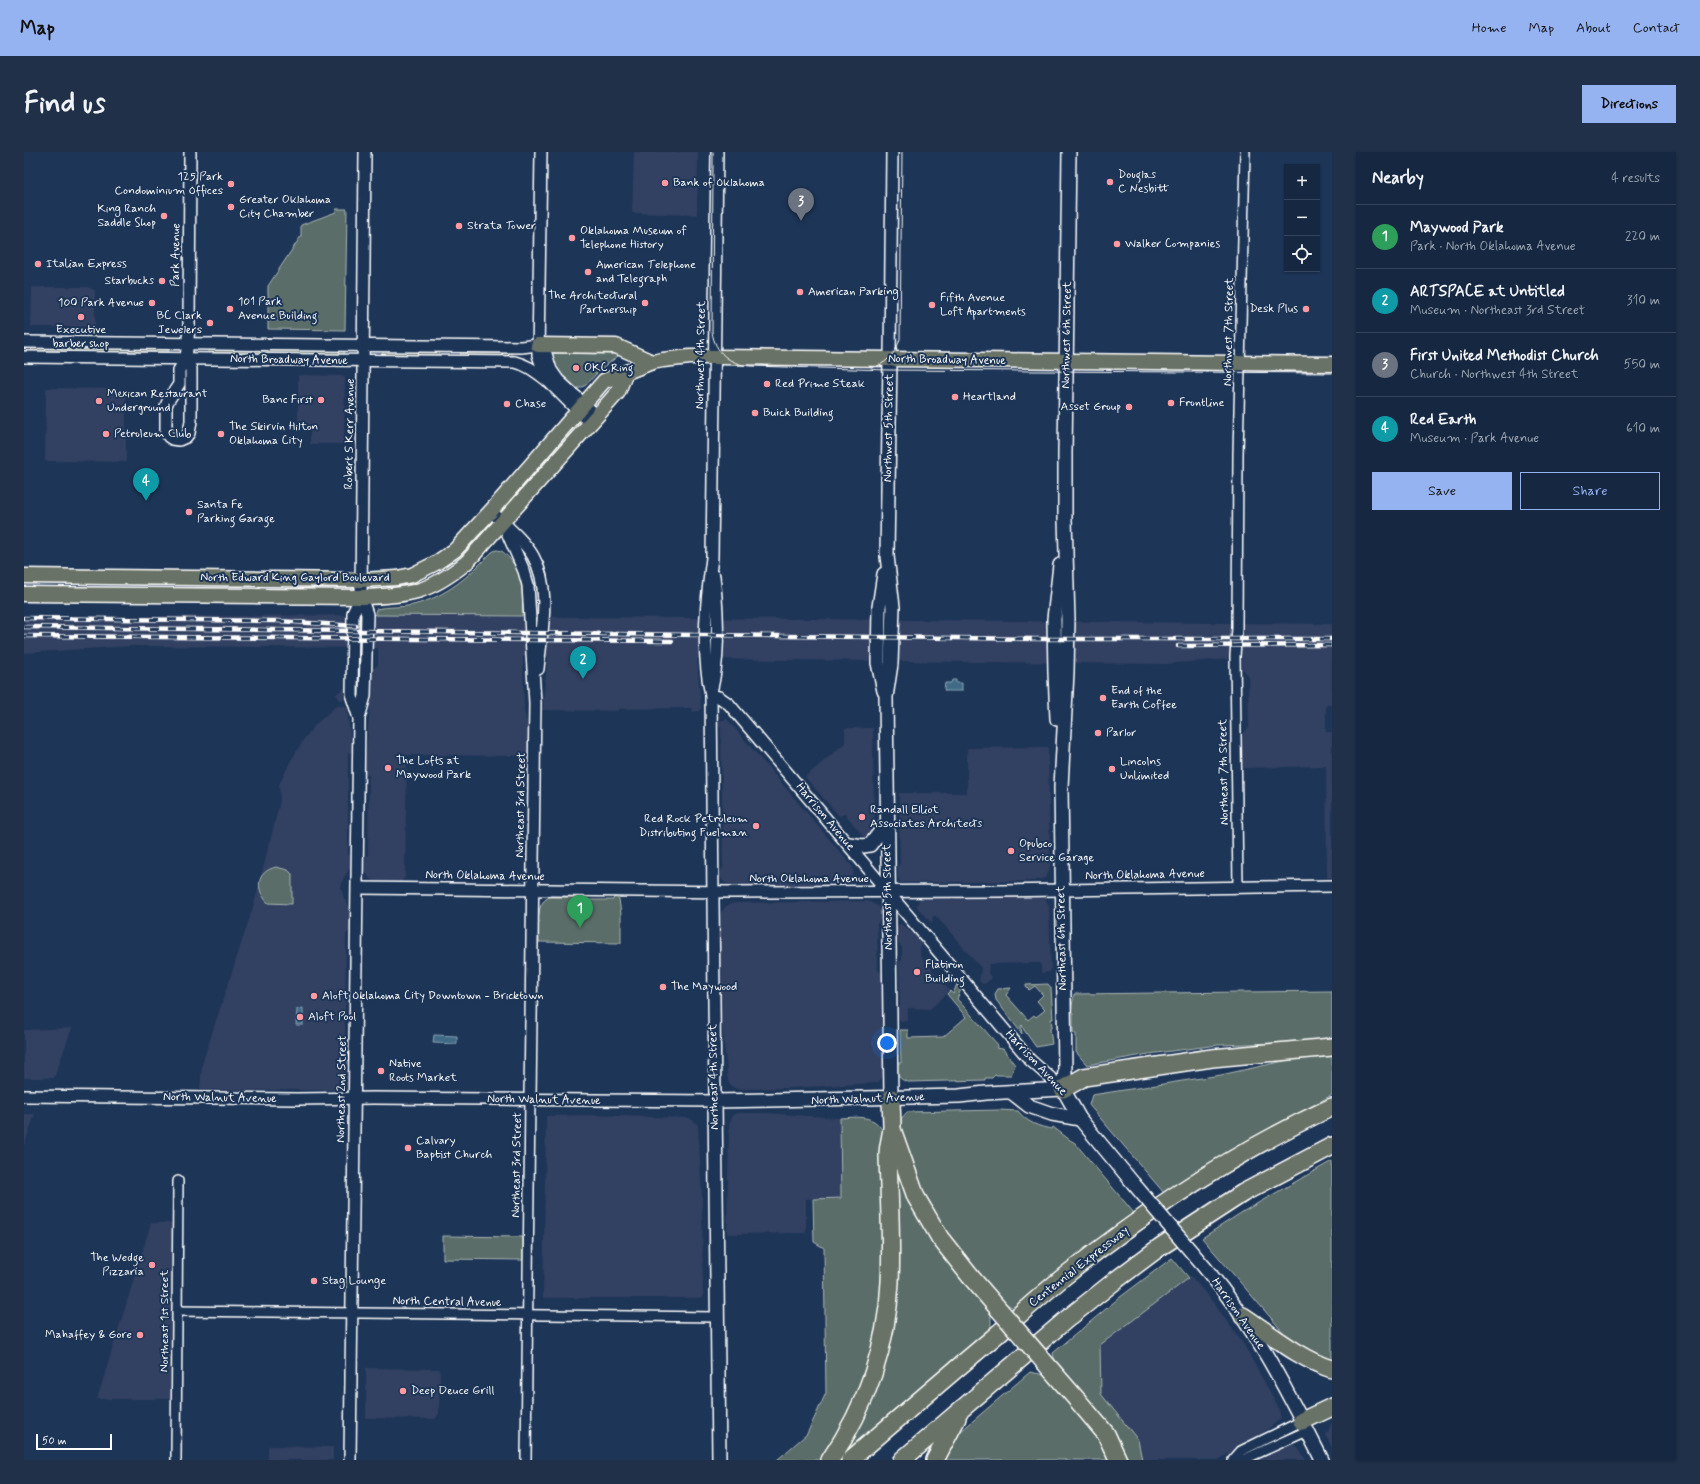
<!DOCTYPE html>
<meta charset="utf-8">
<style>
body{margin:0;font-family:Mynerve,sans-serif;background:#1f3048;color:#f1f3f6}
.controls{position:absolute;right:12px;top:12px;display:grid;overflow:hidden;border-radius:0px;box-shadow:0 1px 3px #0004}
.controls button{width:36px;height:36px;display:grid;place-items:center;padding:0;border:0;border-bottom:1px solid #35445a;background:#162841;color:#f1f3f6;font:20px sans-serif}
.scale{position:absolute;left:12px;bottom:10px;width:76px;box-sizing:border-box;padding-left:4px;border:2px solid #fff;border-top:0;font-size:11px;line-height:14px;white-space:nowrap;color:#fff;-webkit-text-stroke:3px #1d3557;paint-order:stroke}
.you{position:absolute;left:863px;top:891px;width:14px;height:14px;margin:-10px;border:3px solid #fff;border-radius:50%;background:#1a73e8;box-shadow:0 0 0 6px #1a73e833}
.badge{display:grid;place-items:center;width:26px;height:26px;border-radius:50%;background:#95b2f1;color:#fff;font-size:13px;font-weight:700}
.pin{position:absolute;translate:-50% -33px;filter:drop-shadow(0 1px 2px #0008)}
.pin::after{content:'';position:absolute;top:21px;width:14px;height:12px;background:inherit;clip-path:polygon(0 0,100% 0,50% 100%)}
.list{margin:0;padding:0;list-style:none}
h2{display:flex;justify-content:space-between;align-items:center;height:52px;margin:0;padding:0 16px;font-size:17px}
h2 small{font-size:13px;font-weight:400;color:#9ea6b1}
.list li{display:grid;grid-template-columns:26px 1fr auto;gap:12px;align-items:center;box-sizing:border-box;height:64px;padding:0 16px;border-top:1px solid #35445a}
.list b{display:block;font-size:15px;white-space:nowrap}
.list p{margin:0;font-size:13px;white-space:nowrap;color:#9ea6b1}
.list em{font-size:13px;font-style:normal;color:#9ea6b1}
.actions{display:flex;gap:8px;padding:12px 16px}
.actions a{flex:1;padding:9px 0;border:1px solid #95b2f1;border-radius:0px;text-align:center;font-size:14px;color:#95b2f1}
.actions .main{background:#95b2f1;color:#111}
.icon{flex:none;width:22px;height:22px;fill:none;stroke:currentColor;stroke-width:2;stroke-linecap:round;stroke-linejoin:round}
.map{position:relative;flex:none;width:1308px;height:1308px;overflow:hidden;border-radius:0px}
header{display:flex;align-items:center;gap:24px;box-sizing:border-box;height:56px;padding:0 20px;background:#95b2f1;color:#111}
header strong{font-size:19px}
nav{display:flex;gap:22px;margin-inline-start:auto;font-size:14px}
.intro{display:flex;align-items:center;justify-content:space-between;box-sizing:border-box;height:96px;padding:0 24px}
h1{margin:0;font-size:28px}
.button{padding:10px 18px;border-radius:0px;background:#95b2f1;color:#111;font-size:14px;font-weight:700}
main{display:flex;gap:24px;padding:0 24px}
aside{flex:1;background:#162841;border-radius:0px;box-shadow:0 1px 3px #0004}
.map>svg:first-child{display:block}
</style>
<header>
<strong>Map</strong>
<nav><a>Home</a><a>Map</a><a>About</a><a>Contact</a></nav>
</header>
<div class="intro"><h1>Find us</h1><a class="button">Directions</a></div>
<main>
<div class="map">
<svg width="1308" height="1308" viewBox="0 0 1308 1308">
<rect width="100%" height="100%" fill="#1d3557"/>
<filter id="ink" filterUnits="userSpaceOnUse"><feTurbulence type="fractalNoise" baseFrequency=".025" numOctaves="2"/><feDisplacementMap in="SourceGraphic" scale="8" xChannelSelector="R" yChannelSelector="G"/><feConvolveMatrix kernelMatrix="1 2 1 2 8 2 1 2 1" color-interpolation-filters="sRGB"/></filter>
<g filter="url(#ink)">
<g fill="#314162">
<path d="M610 0H674L673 63 608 61Z"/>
<path d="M8 135H63L71 138V175H7Z"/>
<path d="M274 223 321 224 320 292H286V274H274Z"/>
<path d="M22 236 102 237V310L21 309Z"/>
<path d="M350 463 1308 472V553H1302V580H1308V726H1303L1302 614 1219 616V582L1225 575 1224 523 1218 516V506L1141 512 673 507 677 556 675 559 668 560V556L594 557V559L518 558 524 505H499L500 560 504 574V604L383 603 381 725 377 730 351 729 346 727 340 718V704H344L345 623 341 622V614L348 529 316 549 312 542 354 513V496L107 494 0 501V465Z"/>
<path d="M312 554H323L328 600 324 601V703L328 704V713L319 727 317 736 320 746 326 756V779L322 782 321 890H325L324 931 322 935 316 938H176L178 912 230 752 256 649 255 633 266 610 280 587 292 572Z"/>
<path d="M703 567 828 714 830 721 826 729 820 732 708 733 701 731 695 724V719L699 716 697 575 693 573 695 569Z"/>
<path d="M821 576H849L850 683 847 685H840L821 662 815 664 781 625 821 591Z"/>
<path d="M1024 595 1026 713 1025 719 1021 726 1010 729 876 731 874 724V714L876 712 875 641H943V596Z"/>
<path d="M1015 743 1021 746 1025 754 1027 817 1026 820 1017 821V811L965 812 964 821 968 826 962 831 959 832 955 829 957 816 912 764H909L908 772 894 756 893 753 896 746 901 744Z"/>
<path d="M844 749 854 754 858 761V766L853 772 854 818 859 823 860 918 858 926 854 930 851 931 767 936 714 937 708 935 704 929 697 863 695 766 697 760 702 754 710 751Z"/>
<path d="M877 772 892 783 897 788 896 803 926 839 906 857 884 856V869H875L872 866V855L876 854 875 810 878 808V796L871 784 872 776 874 773Z"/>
<path d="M48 876 30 926H0V878Z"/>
<path d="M712 961H742L816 966 817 1046 782 1047V1081L703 1082 705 973 709 963Z"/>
<path d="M0 962H11L0 994Z"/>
<path d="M562 963 666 966 674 973 678 1043 679 1146H519L522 964Z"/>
<path d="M127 1071H148L146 1247H73Z"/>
<path d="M1167 1124 1189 1150 1220 1193 1255 1257 1257 1267 1231 1287 1194 1308H1118L1114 1288 1077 1242 1076 1193Z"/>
<path d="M342 1216 416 1217 415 1262 411 1267 342 1266Z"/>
<path d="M1308 1270V1296L1302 1284Z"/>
<path d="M1264 1292 1272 1293 1282 1308H1226Z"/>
<path d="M244 1294 309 1295V1308H244Z"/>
</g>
<g fill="#5a6d68" stroke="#acb6b4">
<path d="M312 57H323L321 178 244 177V134L277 84V73L312 60Z"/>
<path d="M9 196 143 197 145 200 9 199 7 197Z"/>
<path d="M185 197 318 199 321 201 318 203 185 201 184 200Z"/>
<path d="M360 199 415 200 416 202 415 203H359L358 202Z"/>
<path d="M436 201H489L490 204H438Z"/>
<path d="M527 201 593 202 594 204 574 220 562 233 556 236H550L533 220Z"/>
<path d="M472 398C479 398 481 402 485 406 500 423 499 443 498 464L351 463 352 457C363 454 377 456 389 453 422 445 445 424 468 400Z"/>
<path d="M252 715 264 718 268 722V752L244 751C231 737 232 720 252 715Z"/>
<path d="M526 745H551L555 748H589L590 745 595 747 597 762V791L515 790C515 777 510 750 526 745Z"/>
<path d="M933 832 937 837 933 847 974 893 972 896 979 897 991 913 987 923H971L968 926H961V928L885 930C873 928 873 921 873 911H877L876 878H884V886L919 885 942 865 923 842 926 839 929 842Z"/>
<path d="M1024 832 1027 836 1029 867H1027L1028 874 1026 877 1028 892 1012 895 1000 878 998 873 997 874 998 882 972 848 971 842 974 837 987 836 982 843 1004 868 1010 863 1012 865 1021 858 1013 849 1019 843 1011 834 1005 838 1002 835V833Z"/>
<path d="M1308 839V889L1194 893 1125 902 1063 913 1052 900V882L1049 880V861H1047L1050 842Z"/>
<path d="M1308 902V943L1219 991 1140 1041 1065 953 1068 943 1197 923 1278 905Z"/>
<path d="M975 958 994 959C1002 970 1015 975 1028 977L1029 975 1046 988 1051 991 1110 1061 990 1156 978 1150 907 1064 876 977 877 967 883 960Z"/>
<path d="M816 966C834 965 852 962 860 982L862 1122 844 1224 800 1308H753L783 1282 802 1241 800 1096 790 1090 789 1047 817 1046Z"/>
<path d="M1308 1009V1212L1265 1187 1178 1086 1220 1059Z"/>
<path d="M870 1011 967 1160V1176L813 1307 847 1241Z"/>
<path d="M419 1084 499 1085V1108L419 1107Z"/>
<path d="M1148 1106 1165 1126 1076 1193 1077 1242 1114 1288 1118 1308H1100L1032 1214 1029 1201 1095 1146Z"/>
<path d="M1006 1220 1021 1223 1059 1262 1089 1308H916L922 1292Z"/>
</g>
<g fill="#3f6a86" stroke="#8ca6b6">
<path d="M928 528H932V531H938V539H921L920 537 921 531H927Z"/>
<path d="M279 856V873H272L273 857Z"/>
<path d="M410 883 433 884V892L409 891Z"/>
</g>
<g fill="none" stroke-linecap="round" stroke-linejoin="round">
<g stroke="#fff" stroke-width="12">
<g id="minor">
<path d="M1214 735 1211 504 1213 476 1214 303 1221 0"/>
<path d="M153 1159 693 1165"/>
<path d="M152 1308 154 1029"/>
<path d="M502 1308 506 947"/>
<path d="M1209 1308 1217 1299 1278 1269"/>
<path d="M1210 1308 1221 1307 1283 1279"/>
</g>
</g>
<g stroke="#fff" stroke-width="14">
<g id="tertiary">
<path d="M517 0 514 203 518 215 524 229 566 271"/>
<path d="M0 190 497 195 514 193"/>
<path d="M514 193 522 202 527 218 534 228 573 264"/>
<path d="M0 205 491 210C504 213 513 221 524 229"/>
<path d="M162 207 155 218V232L144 249 142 254V279L145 285 148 287 155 288 162 285 165 281 167 269V217L162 207 165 176 166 0"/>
<path d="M866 207 868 0"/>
<path d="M467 359C481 373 499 387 509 404 528 437 517 481 514 517"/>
<path d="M479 371 500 419 504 433 511 551 506 947"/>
<path d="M687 540C696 506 694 460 690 424"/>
<path d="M687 543 695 545 705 552 1006 908 1039 937"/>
<path d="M335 566 328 545 329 461 337 445"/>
<path d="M334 736 709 740 974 739 1308 734"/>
<path d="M0 944 273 947 350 946 691 949 687 543C677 498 682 451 688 406L693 0"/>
<path d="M326 1308 335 566 341 544 343 462 337 445 341 0"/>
</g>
</g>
<g stroke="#fff" stroke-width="16">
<g id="secondary">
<path d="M866 207 863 404 869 455 867 512 862 545 867 946"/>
<path d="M860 539 854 511 855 455 860 422"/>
<path d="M1033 567 1031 521 1030 467 1036 413"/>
<path d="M825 692 839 694 846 693 863 671"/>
<path d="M1039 937 1041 919 1037 635 1043 520 1044 468 1041 367V301L1045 0"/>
<path d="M1039 937 1056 967 1109 1031"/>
<path d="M987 940 1005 954 1028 962 1056 967"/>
<path d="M1182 1117C1231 1174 1264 1241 1298 1308"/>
<path d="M695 1308 691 949 935 944 962 941 1039 937"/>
</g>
</g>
<g stroke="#fff" stroke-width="17">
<g id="primary">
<path d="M514 193 592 194 628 210"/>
<path d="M0 424 337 428 373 426 388 423 412 411 431 398 467 359 580 229 628 210 639 208 666 205H690L1308 212"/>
<path d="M0 442 337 445C385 444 405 441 443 410L594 240 601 222"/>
</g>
</g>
<g stroke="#fff" stroke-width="20">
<g id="motorway">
<path d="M1039 937 1060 925 1188 906 1308 895"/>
<path d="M869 980 892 1045 916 1086 946 1124"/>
<path d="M1219 1164C1246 1182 1278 1208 1308 1217"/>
<path d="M1055 1250 1082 1282 1094 1308"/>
<path d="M1278 1269 1308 1255"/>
<path d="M806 1308C842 1255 863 1195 866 1130 868 1088 865 1045 864 1003 864 994 867 985 868 976 868 966 867 956 867 946"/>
<path d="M826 1308C874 1267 921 1226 969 1186 993 1165 1017 1143 1042 1123 1124 1058 1213 999 1308 955"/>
<path d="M878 1308 1043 1167 1092 1128 1136 1095 1219 1041 1308 994"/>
<path d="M911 1308 933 1266"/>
</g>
</g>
<use href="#minor" stroke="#1d3557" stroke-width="9"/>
<use href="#tertiary" stroke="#1d3557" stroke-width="11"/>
<use href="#secondary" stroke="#1d3557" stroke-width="13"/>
<use href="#primary" stroke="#697266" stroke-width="14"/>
<use href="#motorway" stroke="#697266" stroke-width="17"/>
<g stroke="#fff" stroke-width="1">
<path d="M689 0 688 180C691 200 705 212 726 214L865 218 1308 221"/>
<path d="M847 216C862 213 872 201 876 187L878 0"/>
</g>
<g stroke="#fff" stroke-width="4.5">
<g id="rail">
<path d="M0 466 254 469 332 474"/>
<path d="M0 475 1012 487H1308"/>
<path d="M0 484 648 489"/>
<path d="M1154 494 1308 493"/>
</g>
</g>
<use href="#rail" stroke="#1d3557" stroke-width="3" stroke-dasharray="9" stroke-linecap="butt"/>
<g stroke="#fff" stroke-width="16" stroke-linecap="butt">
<path id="secondary-bridge" d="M1109 1031 1182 1117"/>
</g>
<g stroke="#fff" stroke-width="20" stroke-linecap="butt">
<path id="motorway-bridge" d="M946 1124 1055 1250"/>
</g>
<use href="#secondary-bridge" stroke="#1d3557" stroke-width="13"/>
<use href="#motorway-bridge" stroke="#697266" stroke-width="17"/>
</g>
</g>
<g fill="#ff9aa2" stroke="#1d3557" stroke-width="1.5">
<circle cx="1086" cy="30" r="4"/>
<circle cx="641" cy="31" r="4"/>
<circle cx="207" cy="32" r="4"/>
<circle cx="207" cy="55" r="4"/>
<circle cx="140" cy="64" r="4"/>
<circle cx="435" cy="74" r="4"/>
<circle cx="548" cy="86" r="4"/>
<circle cx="1093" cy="92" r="4"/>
<circle cx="14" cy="112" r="4"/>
<circle cx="564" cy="120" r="4"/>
<circle cx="138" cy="129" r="4"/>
<circle cx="776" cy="140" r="4"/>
<circle cx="128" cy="151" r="4"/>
<circle cx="621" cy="151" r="4"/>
<circle cx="908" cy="153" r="4"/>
<circle cx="206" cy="157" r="4"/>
<circle cx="1282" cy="157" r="4"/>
<circle cx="57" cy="165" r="4"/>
<circle cx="186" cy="171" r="4"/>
<circle cx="552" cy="216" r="4"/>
<circle cx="743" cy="232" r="4"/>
<circle cx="931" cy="245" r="4"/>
<circle cx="297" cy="248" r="4"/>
<circle cx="75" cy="249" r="4"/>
<circle cx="1147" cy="251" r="4"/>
<circle cx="483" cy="252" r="4"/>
<circle cx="1105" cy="255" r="4"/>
<circle cx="731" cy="261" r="4"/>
<circle cx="82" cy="282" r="4"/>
<circle cx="197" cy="282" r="4"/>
<circle cx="165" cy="360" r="4"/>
<circle cx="1079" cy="546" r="4"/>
<circle cx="1074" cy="581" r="4"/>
<circle cx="364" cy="616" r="4"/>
<circle cx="1088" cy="617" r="4"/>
<circle cx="838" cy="665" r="4"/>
<circle cx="732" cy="674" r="4"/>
<circle cx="987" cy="699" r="4"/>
<circle cx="893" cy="820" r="4"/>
<circle cx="639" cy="835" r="4"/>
<circle cx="290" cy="844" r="4"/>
<circle cx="276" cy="865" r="4"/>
<circle cx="357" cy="919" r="4"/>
<circle cx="384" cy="996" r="4"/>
<circle cx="128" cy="1113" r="4"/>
<circle cx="290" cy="1129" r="4"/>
<circle cx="116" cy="1183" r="4"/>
<circle cx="379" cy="1239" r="4"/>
</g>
<g text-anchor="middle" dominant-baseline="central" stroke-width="4" stroke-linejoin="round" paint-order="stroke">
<g font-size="12" fill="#fff" stroke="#1d3557" text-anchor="start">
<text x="1094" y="23">Douglas<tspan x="1094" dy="14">C Nesbitt</tspan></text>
<text x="199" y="25" text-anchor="end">125 Park<tspan x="199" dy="14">Condominium Offices</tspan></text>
<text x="649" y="31">Bank of Oklahoma</text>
<text x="215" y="48">Greater Oklahoma<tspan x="215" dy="14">City Chamber</tspan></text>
<text x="132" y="57" text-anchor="end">King Ranch<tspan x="132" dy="14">Saddle Shop</tspan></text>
<text x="443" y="74">Strata Tower</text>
<text x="556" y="79">Oklahoma Museum of<tspan x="556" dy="14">Telephone History</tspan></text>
<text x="1101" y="92">Walker Companies</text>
<text x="22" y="112">Italian Express</text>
<text x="572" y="113">American Telephone<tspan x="572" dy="14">and Telegraph</tspan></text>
<text x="130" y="129" text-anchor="end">Starbucks</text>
<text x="784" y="140">American Parking</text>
<text x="613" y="144" text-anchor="end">The Architectural<tspan x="613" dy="14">Partnership</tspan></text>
<text x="916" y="146">Fifth Avenue<tspan x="916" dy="14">Loft Apartments</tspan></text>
<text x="214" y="150">101 Park<tspan x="214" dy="14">Avenue Building</tspan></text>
<text x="120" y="151" text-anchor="end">100 Park Avenue</text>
<text x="1274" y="157" text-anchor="end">Desk Plus</text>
<text x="178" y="164" text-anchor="end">BC Clark<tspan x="178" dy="14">Jewelers</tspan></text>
<text x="57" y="178" text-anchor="middle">Executive<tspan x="57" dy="14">barber shop</tspan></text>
<text x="560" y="216">OKC Ring</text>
<text x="751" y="232">Red Prime Steak</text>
<text x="83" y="242">Mexican Restaurant<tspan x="83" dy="14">Underground</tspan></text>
<text x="939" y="245">Heartland</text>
<text x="289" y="248" text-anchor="end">Banc First</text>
<text x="1155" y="251">Frontline</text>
<text x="491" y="252">Chase</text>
<text x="1097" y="255" text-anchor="end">Asset Group</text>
<text x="739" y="261">Buick Building</text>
<text x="205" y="275">The Skirvin Hilton<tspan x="205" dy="14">Oklahoma City</tspan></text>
<text x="90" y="282">Petroleum Club</text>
<text x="173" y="353">Santa Fe<tspan x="173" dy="14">Parking Garage</tspan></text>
<text x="1087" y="539">End of the<tspan x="1087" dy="14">Earth Coffee</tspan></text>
<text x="1082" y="581">Parlor</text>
<text x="372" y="609">The Lofts at<tspan x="372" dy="14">Maywood Park</tspan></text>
<text x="1096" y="610">Lincolns<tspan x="1096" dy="14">Unlimited</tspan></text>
<text x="846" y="658">Randall Elliot<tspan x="846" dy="14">Associates Architects</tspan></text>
<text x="724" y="667" text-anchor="end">Red Rock Petroleum<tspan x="724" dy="14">Distributing Fuelman</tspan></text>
<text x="995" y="692">Opubco<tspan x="995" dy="14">Service Garage</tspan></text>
<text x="901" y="813">Flatiron<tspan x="901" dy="14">Building</tspan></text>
<text x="647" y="835">The Maywood</text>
<text x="298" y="844">Aloft Oklahoma City Downtown - Bricktown</text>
<text x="284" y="865">Aloft Pool</text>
<text x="365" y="912">Native<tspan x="365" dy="14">Roots Market</tspan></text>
<text x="392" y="989">Calvary<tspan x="392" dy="14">Baptist Church</tspan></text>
<text x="120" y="1106" text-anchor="end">The Wedge<tspan x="120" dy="14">Pizzaria</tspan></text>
<text x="298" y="1129">Stag Lounge</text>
<text x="108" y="1183" text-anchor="end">Mahaffey &amp; Gore</text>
<text x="387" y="1239">Deep Deuce Grill</text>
</g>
<g font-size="12" fill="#fff" stroke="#1d3557">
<text transform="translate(152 103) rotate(-89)">Park Avenue</text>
<text transform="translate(1205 180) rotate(-89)">Northwest 7th Street</text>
<text transform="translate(1043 183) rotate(-89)">Northwest 6th Street</text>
<text transform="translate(677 203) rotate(-89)">Northwest 4th Street</text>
<text transform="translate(265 208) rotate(1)">North Broadway Avenue</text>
<text transform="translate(923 208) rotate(1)">North Broadway Avenue</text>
<text transform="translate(865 276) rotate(-89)">Northwest 5th Street</text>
<text transform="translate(326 282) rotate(-89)">Robert S Kerr Avenue</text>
<text x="271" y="426">North Edward King Gaylord Boulevard</text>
<text transform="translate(1200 620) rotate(-91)">Northeast 7th Street</text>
<text transform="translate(497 653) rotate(-89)">Northeast 3rd Street</text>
<text transform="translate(801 665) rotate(50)">Harrison Avenue</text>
<text transform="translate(1121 723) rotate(-1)">North Oklahoma Avenue</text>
<text transform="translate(461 724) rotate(1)">North Oklahoma Avenue</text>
<text x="785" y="727">North Oklahoma Avenue</text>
<text transform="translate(864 745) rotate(-91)">Northeast 5th Street</text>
<text transform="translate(1038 786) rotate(-91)">Northeast 6th Street</text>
<text transform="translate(1012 911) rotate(47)">Harrison Avenue</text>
<text transform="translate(690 925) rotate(-91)">Northeast 4th Street</text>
<text transform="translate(318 937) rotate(-89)">Northeast 2nd Street</text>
<text transform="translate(196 946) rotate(1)">North Walnut Avenue</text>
<text transform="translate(844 947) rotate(-2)">North Walnut Avenue</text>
<text transform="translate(520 948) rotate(1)">North Walnut Avenue</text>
<text transform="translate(493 1013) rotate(-89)">Northeast 3rd Street</text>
<text transform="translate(1055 1115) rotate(-38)">Centennial Expressway</text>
<text transform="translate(423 1150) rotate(1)">North Central Avenue</text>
<text transform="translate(1214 1162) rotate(55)">Harrison Avenue</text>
<text transform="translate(141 1169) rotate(-90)">Northeast 1st Street</text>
</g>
</g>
</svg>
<div class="controls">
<button>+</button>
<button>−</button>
<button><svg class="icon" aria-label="locate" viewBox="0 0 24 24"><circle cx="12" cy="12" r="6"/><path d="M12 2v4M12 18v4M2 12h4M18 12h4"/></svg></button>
</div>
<div class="scale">50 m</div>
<div class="you"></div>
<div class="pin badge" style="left:556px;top:776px;background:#2e9e5b">1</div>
<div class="pin badge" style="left:559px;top:527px;background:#0f9aa8">2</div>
<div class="pin badge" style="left:777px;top:69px;background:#6b7280">3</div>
<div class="pin badge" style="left:122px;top:349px;background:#0f9aa8">4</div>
</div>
<aside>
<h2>Nearby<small>4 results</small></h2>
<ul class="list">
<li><span class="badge" style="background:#2e9e5b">1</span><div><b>Maywood Park</b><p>Park · North Oklahoma Avenue</p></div><em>220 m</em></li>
<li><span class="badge" style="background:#0f9aa8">2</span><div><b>ARTSPACE at Untitled</b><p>Museum · Northeast 3rd Street</p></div><em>310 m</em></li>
<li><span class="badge" style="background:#6b7280">3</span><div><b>First United Methodist Church</b><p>Church · Northwest 4th Street</p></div><em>550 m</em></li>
<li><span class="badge" style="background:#0f9aa8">4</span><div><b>Red Earth</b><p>Museum · Park Avenue</p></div><em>610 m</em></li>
</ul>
<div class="actions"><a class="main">Save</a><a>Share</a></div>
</aside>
</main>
